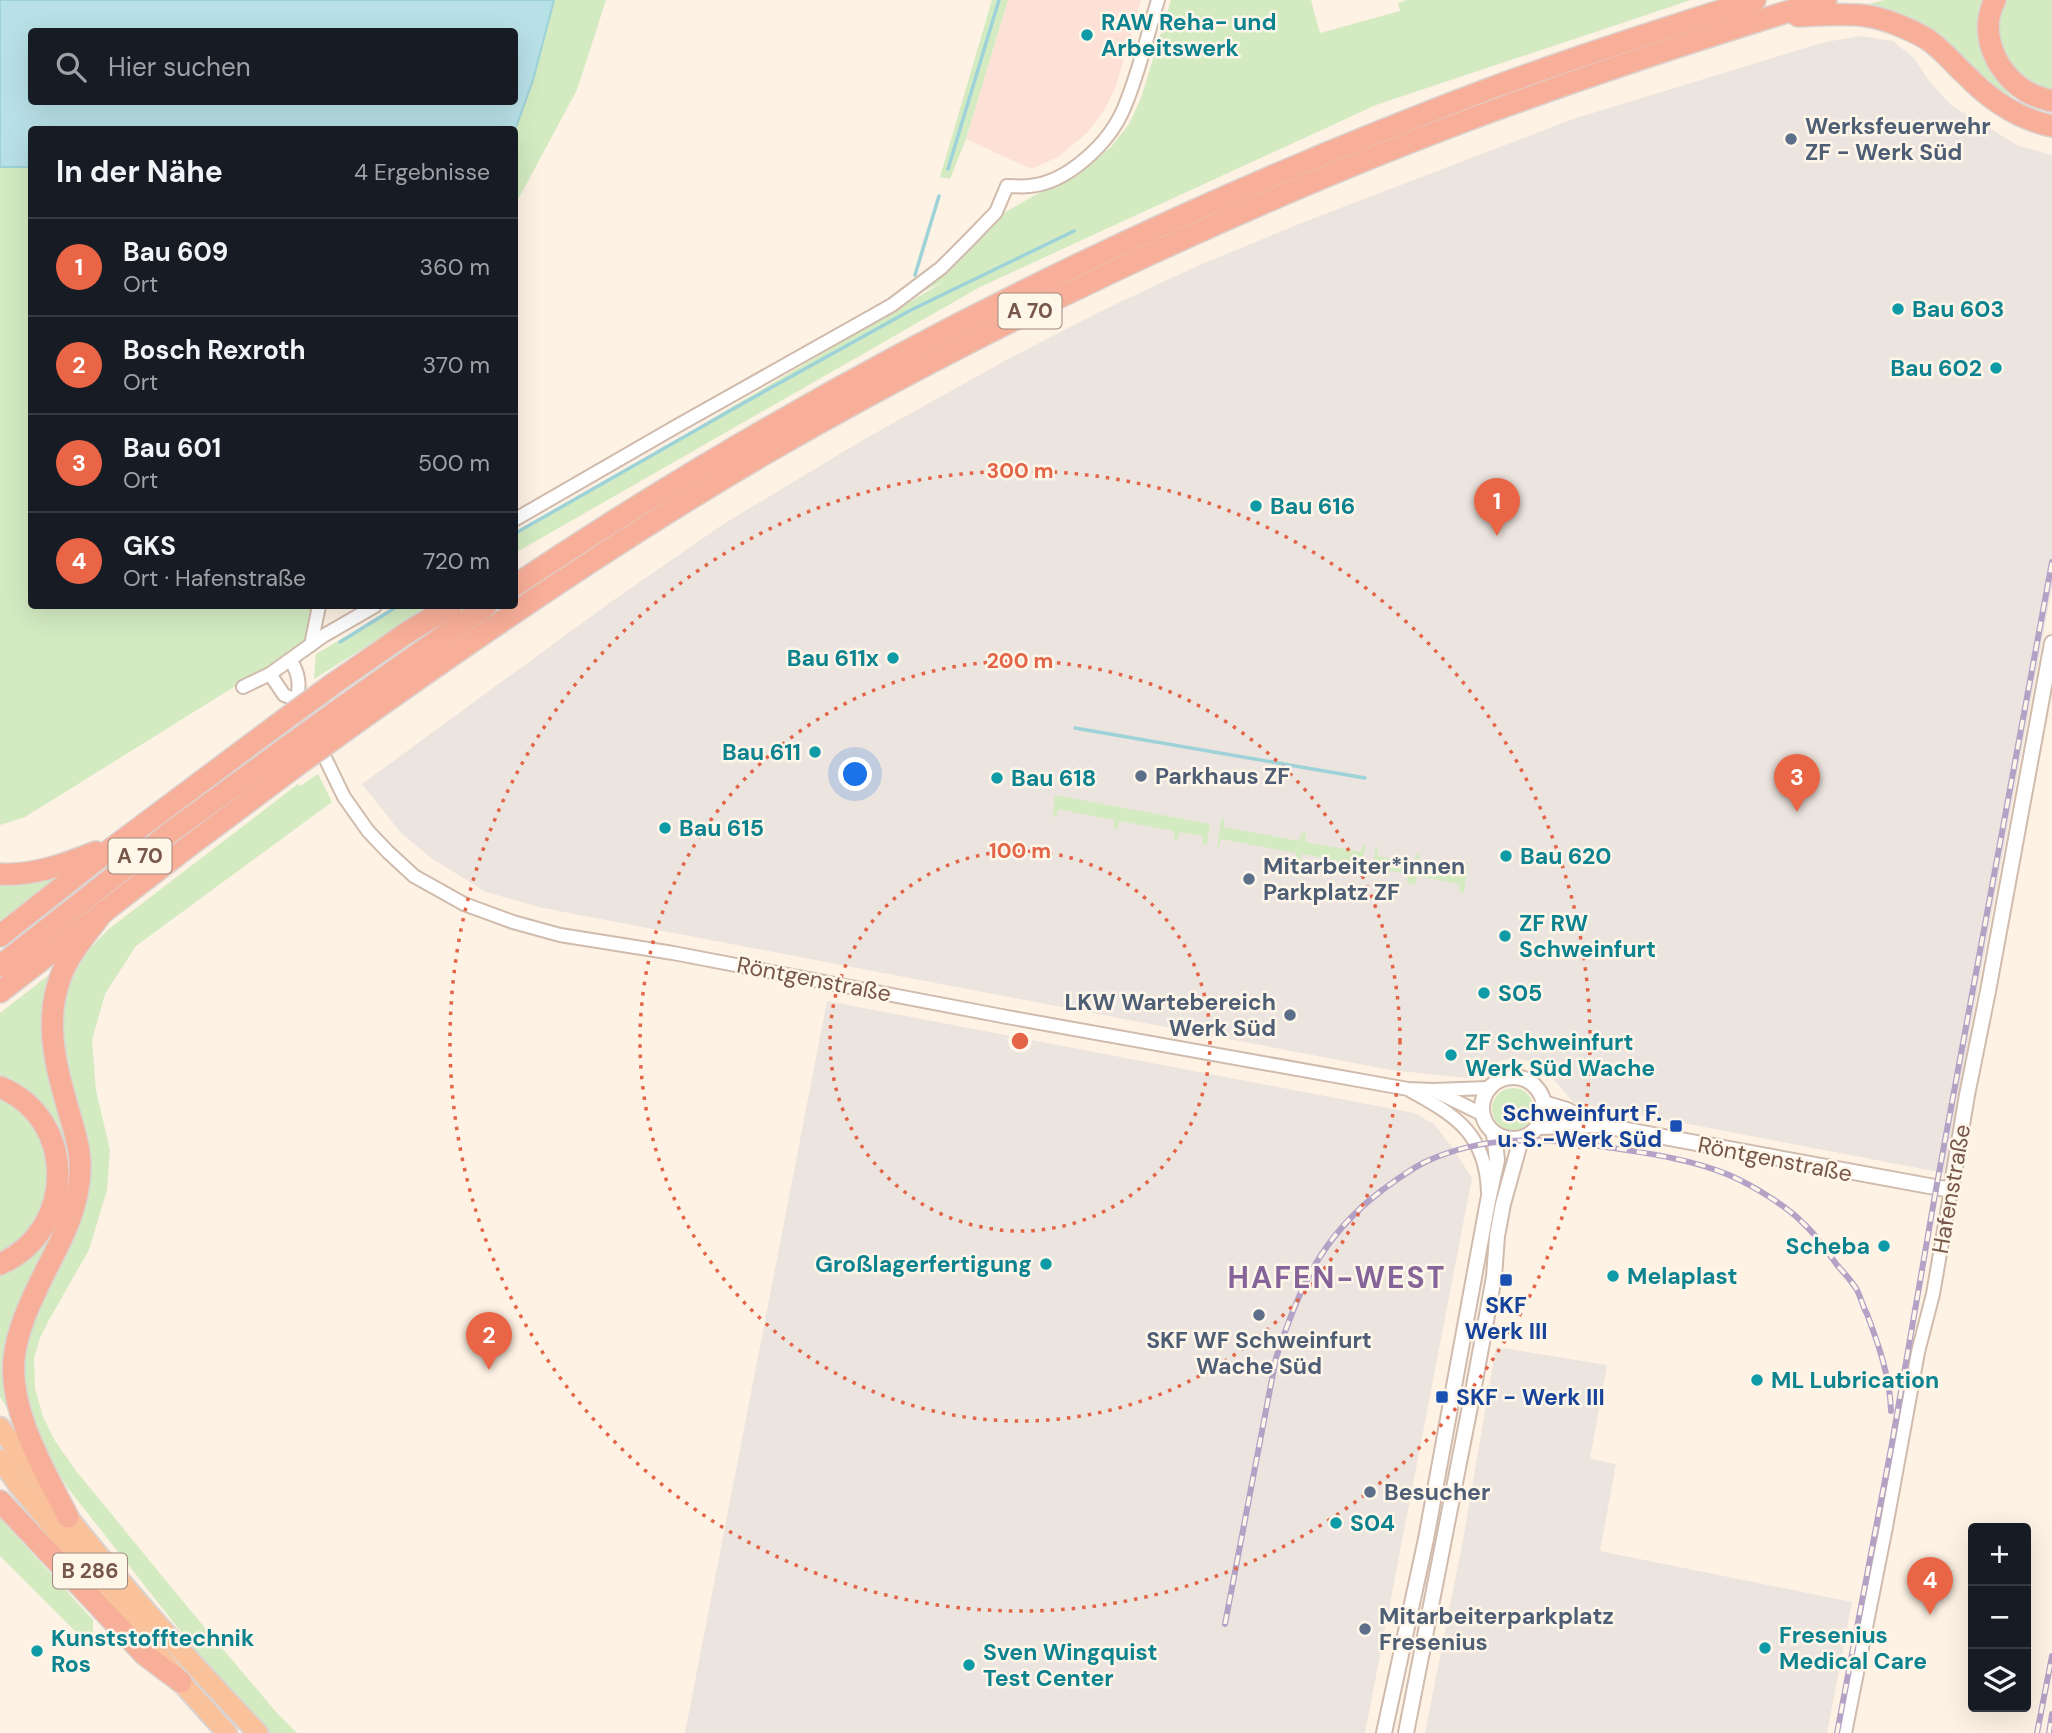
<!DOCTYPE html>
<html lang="de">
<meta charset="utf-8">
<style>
body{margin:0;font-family:"DM Sans",sans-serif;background:#242831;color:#f1f3f6}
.controls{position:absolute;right:21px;bottom:21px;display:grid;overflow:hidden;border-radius:7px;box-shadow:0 7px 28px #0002}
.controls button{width:63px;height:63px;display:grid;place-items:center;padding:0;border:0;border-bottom:2px solid #363941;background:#171b24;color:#f1f3f6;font:35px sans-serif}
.you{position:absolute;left:856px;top:775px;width:24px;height:24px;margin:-18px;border:5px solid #fff;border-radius:50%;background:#1a73e8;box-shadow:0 0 0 10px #1a73e833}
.badge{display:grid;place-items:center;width:46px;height:46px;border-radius:50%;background:#e96546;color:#fff;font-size:23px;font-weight:700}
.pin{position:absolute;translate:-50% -58px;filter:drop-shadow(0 2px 4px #0008)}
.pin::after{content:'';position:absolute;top:37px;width:24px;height:21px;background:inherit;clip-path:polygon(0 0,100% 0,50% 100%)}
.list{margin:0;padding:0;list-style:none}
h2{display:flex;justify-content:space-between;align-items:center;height:91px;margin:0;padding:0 28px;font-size:30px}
h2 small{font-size:23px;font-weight:400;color:#9ea1a6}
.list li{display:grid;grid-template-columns:46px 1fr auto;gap:21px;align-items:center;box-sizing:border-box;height:98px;padding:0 28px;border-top:2px solid #363941}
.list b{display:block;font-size:26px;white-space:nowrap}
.list p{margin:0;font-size:23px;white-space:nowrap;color:#9ea1a6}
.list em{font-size:23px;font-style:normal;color:#9ea1a6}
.icon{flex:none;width:38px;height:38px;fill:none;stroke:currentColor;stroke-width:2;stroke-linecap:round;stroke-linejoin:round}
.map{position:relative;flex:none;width:2052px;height:1733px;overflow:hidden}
.search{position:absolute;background:#171b24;box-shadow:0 7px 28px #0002;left:28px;top:28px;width:490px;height:77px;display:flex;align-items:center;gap:18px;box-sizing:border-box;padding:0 24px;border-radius:7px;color:#9ea1a6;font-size:26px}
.panel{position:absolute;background:#171b24;box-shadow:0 7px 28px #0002;left:28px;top:126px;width:490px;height:483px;border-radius:7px}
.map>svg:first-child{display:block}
</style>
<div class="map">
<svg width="2052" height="1733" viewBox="0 0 2052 1733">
<rect width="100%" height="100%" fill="#fdf2e4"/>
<path fill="#fde1d7" d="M1008 0H1141L1116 86 1105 109 1089 131 1058 157 1031 169 966 139Z"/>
<g fill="#ece4de">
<path d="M1861 36 1893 41 1914 58 1929 81 1952 106 2019 146 2052 155V587L1944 1173 1573 1102 1543 1067 1525 1060 1514 1058 1503 1060 1492 1064 1466 1078 1391 1070 543 908 486 892 431 858 401 833 362 784 608 604 725 523 863 440 1010 358 1099 312 1195 267 1299 224 1573 119 1825 42Z"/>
<path d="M827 1001 1414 1113 1434 1124 1452 1147 1472 1178 1365 1733H685Z"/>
<path d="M1496 1347 1607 1365 1590 1459 1616 1464 1600 1551 1852 1602 1827 1733H1425L1463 1540Z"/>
</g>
<g fill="#d4ebc2">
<path d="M554 0H606L577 90 515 205 514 130 533 80Z"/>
<path d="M992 0H1008L966 139 950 179 940 177Z"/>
<path d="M1171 0H1311L1320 33 1400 11 1398 3 1407 0H1691L1376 105 980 287 515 553 514 536 945 281 920 293 963 254 1004 213 1035 195 1074 178 1111 147 1129 124 1141 98Z"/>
<path d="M1885 0H1985L1983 49 1988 68 2016 103 1988 84 1934 33 1912 20 1864 5Z"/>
<path d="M2003 0H2052V94L2010 70 1996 25Z"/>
<path d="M0 167H31L32 606H316L308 641 25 817 0 825Z"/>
<path d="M397 606H431L314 679 316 654Z"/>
<path d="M318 774 332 802 136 946 105 994 92 1040 96 1090 110 1150 107 1190 89 1250 49 1320 40 1338 34 1358 35 1388 43 1417 55 1441 77 1472 190 1610 277 1713 297 1733H270L204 1661 67 1487 43 1448 28 1407 22 1365 25 1338 71 1236 69 1079 62 1040 63 1005 71 981 85 953 110 928 298 784 300 786Z"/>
<path d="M1055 795 1210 824 1207 844 1203 845V836L1180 832 1178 839 1175 841 1174 831 1119 821 1118 828 1114 830V820L1062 810 1058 809 1057 816 1053 817Z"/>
<path d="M1224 818V827L1229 828 1299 841 1301 834 1304 832 1306 834 1305 842 1360 852 1364 844 1365 846 1361 873 1356 874 1357 864 1302 854 1300 862 1296 863V853L1226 840 1221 839 1219 847 1217 849 1221 819Z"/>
<path d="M1376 846 1378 847 1377 856 1414 863 1416 855 1419 854V864L1461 872 1464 863H1468L1464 892 1460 893 1459 884 1417 876 1415 884 1409 885 1407 882 1408 874 1375 868 1373 876 1371 877Z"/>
<path d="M73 870 0 927V882Z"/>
<path d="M63 964 50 1001 72 1164 67 1209 36 1272 15 1409 9 1411 0 1397V1269L30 1250 61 1151 0 1082V1013Z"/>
<circle cx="1513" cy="1109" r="21"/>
<path d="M0 1093 19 1104 51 1152 46 1216 0 1259Z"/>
<path d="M0 1518 93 1620V1649L0 1556Z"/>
</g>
<path fill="#b8e1e7" stroke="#9ed2d9" stroke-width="2" fill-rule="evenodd" d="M0 0H554L533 80 515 130H32L31 167H0ZM32 32H514V102H32Z"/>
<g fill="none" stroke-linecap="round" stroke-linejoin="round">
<g stroke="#9ed2d9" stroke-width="3.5">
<path d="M948 169 999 0"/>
<path d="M915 275 939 196"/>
<path d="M514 534 733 409 911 310 1074 231"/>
<path d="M340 642 398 606"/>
<path d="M1075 728 1365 778"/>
</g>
<g stroke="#d0bbad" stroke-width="16">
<g id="minor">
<path d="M514 520 677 426 892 305 941 268 969 240 996 212 1007 186C1014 186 1022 187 1029 186 1068 183 1110 142 1124 108 1139 73 1147 36 1158 0"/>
<path d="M311 645 319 606"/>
<path d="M291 661C299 674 300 684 297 700L344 797 368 831 388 852 414 876 464 904 513 922 560 935 673 953 1007 1017 1408 1089 1433 1090 1489 1088"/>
<path d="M270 674 284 695 297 700"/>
<path d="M243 687 270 674 323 636 375 606"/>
<path d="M1411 1091C1457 1116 1486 1135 1488 1192"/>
<path d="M1437 1092 1482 1114"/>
<path d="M1845 1733 1886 1527 1918 1352 1933 1294 1951 1190"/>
</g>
</g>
<g stroke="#d0bbad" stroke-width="18">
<g id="tertiary">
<circle cx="1513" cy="1108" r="31"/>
<path d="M1544 1103 1567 1110 1594 1123"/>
<path d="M1538 1127 1599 1125 1951 1190 1967 1095 1988 991 2052 643"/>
<path d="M1384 1733 1426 1539 1488 1201 1497 1160 1494 1134"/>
<path d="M1406 1733 1474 1386 1494 1277 1497 1236 1503 1204 1521 1139"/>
</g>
</g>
<g stroke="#dbd3d0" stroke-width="23">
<g id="trunk">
<path d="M0 1427C77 1536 166 1637 258 1733"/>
<path d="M0 1459 19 1486 181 1682 227 1733"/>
</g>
</g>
<g stroke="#dbd3d0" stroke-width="24">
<g id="motorway">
<path d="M1995 0C1977 35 1998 77 2031 94 2037 97 2045 99 2052 101"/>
<path d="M1798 16C1820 15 1845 13 1867 16 1884 18 1912 30 1927 39 1942 49 1953 63 1966 75 1990 100 2018 119 2052 126"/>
<path d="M514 586C817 383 1145 219 1486 90 1575 57 1665 28 1755 0"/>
<path d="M333 684 405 634 451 606"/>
<path d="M344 706 486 606"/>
<path d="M353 725C486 630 621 538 761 456 876 389 994 328 1114 271 1241 211 1371 155 1503 107 1610 68 1717 33 1826 0"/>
<path d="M0 874C33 876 66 864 96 852"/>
<path d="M0 936 95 861 277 725"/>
<path d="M0 966 172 831 283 750"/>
<path d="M0 992 189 846 292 769"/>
<path d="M0 1087C78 1119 76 1231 0 1264"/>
<path d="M0 1501 145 1655 181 1682"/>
<path d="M68 1517C45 1471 9 1412 14 1359 17 1329 31 1301 44 1274 61 1241 79 1208 80 1170 81 1146 71 1121 65 1098 53 1056 45 1015 62 973 71 951 89 931 103 912"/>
</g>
</g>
<use href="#minor" stroke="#fff" stroke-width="12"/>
<use href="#tertiary" stroke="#fff" stroke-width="14"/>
<use href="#trunk" stroke="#fac29a" stroke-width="19"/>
<use href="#motorway" stroke="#f8af99" stroke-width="21"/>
<g stroke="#b4a2c6" stroke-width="6">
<g id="rail">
<path d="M1225 1624 1276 1358C1299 1288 1321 1237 1381 1191 1395 1181 1409 1170 1425 1162 1483 1135 1544 1137 1606 1147 1646 1153 1691 1159 1729 1175 1752 1185 1787 1206 1804 1224 1817 1236 1827 1251 1837 1265 1844 1273 1852 1281 1857 1290 1861 1298 1863 1307 1867 1314 1879 1346 1890 1377 1891 1411"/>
<path d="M1837 1733 1892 1443 1936 1189 2052 562"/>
<path d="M2037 1733 2052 1656"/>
<path d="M2049 1733 2052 1714"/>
</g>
</g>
<use href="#rail" stroke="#fff6ea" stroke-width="3.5" stroke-dasharray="10" stroke-linecap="butt"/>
<g stroke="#dbd3d0" stroke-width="24" stroke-linecap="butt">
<g id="motorway-bridge">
<path d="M277 725 333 684"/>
<path d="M283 750 344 706"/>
<path d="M292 769 353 725"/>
</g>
</g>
<use href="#motorway-bridge" stroke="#f8af99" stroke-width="21"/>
</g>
<g fill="none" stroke="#e36446" stroke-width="3.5" stroke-dasharray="3.5 7">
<circle cx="1020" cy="1041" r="190"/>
<circle cx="1020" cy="1041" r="380"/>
<circle cx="1020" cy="1041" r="570"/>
</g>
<g fill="#0f9aa8" stroke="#fff6ea" stroke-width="2.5">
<circle cx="1087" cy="35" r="7"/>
<circle cx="1898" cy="309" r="7"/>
<circle cx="1996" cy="368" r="7"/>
<circle cx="1256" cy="506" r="7"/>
<circle cx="893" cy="658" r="7"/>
<circle cx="815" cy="752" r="7"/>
<circle cx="997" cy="778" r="7"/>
<circle cx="665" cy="828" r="7"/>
<circle cx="1506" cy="856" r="7"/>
<circle cx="1505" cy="936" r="7"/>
<circle cx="1484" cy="993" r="7"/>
<circle cx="1451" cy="1055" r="7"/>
<circle cx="1884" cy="1246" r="7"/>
<circle cx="1046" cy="1264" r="7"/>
<circle cx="1613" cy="1276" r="7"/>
<circle cx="1757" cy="1380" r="7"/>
<circle cx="1336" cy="1523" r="7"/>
<circle cx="1765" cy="1648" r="7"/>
<circle cx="37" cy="1651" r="7"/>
<circle cx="969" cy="1665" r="7"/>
</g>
<g fill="#5c6f8a" stroke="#fff6ea" stroke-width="2.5">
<circle cx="1791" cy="139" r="7"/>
<circle cx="1141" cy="776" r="7"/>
<circle cx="1249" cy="879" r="7"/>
<circle cx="1290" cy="1015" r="7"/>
<circle cx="1259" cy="1315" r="7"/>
<circle cx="1370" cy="1492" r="7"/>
<circle cx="1365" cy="1629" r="7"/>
</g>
<g fill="#1a4fb4" stroke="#fff6ea" stroke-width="2.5">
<rect x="1669" y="1119" width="14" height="14" rx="3.5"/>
<rect x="1499" y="1273" width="14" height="14" rx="3.5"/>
<rect x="1435" y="1390" width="14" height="14" rx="3.5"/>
</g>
<g text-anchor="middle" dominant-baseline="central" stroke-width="5" stroke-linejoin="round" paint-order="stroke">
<g fill="#fff6ea" stroke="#9f8779" stroke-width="2">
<rect x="998.5" y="293.5" width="63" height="35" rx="5"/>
<rect x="108.5" y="838.5" width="63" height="35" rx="5"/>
<rect x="53" y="1553.5" width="74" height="35" rx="5"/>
</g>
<g font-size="21" font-weight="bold" fill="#765749">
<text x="1030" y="311">A 70</text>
<text x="140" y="856">A 70</text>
<text x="90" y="1571">B 286</text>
</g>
<g font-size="23" font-weight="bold" fill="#0d838f" stroke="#fff6ea" text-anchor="start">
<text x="1101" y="22">RAW Reha- und<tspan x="1101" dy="26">Arbeitswerk</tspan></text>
<text x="1912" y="309">Bau 603</text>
<text x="1982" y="368" text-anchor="end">Bau 602</text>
<text x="1270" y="506">Bau 616</text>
<text x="879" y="658" text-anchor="end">Bau 611x</text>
<text x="801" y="752" text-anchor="end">Bau 611</text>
<text x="1011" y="778">Bau 618</text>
<text x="679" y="828">Bau 615</text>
<text x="1520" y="856">Bau 620</text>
<text x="1519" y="923">ZF RW<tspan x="1519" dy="26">Schweinfurt</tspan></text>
<text x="1498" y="993">S05</text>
<text x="1465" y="1042">ZF Schweinfurt<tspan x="1465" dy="26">Werk Süd Wache</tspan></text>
<text x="1870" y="1246" text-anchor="end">Scheba</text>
<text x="1032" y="1264" text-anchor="end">Großlagerfertigung</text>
<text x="1627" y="1276">Melaplast</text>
<text x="1771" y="1380">ML Lubrication</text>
<text x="1350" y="1523">S04</text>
<text x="1779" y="1635">Fresenius<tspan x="1779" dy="26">Medical Care</tspan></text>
<text x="51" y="1638">Kunststofftechnik<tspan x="51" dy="26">Ros</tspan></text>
<text x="983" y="1652">Sven Wingquist<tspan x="983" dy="26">Test Center</tspan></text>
</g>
<g font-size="23" font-weight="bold" fill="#4e5e75" stroke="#fff6ea" text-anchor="start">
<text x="1805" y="126">Werksfeuerwehr<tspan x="1805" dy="26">ZF - Werk Süd</tspan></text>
<text x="1155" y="776">Parkhaus ZF</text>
<text x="1263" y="866">Mitarbeiter*innen<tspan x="1263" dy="26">Parkplatz ZF</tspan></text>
<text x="1276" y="1002" text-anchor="end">LKW Wartebereich<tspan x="1276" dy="26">Werk Süd</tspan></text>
<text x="1259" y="1340" text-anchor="middle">SKF WF Schweinfurt<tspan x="1259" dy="26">Wache Süd</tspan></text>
<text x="1384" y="1492">Besucher</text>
<text x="1379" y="1616">Mitarbeiterparkplatz<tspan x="1379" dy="26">Fresenius</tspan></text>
</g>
<g font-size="23" fill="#765749" stroke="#fff6ea">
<text transform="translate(814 979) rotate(11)">Röntgenstraße</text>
<text transform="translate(1775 1159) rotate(11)">Röntgenstraße</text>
<text transform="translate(1951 1189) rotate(-80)">Hafenstraße</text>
</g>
<g font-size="23" font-weight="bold" fill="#164399" stroke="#fff6ea" text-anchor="end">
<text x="1662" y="1113">Schweinfurt F.<tspan x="1662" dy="26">u. S.-Werk Süd</tspan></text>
<text x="1506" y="1305" text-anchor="middle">SKF<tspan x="1506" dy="26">Werk III</tspan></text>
<text x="1456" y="1397" text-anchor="start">SKF - Werk III</text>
</g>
<g font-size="30" font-weight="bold" letter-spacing="2" fill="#856499" stroke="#fff6ea">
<text x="1337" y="1277">HAFEN-WEST</text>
</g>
</g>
<circle cx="1020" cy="1041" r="10" fill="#e36446" stroke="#fff6ea" stroke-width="3.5"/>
<g font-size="21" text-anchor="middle" font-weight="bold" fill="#e36446" stroke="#fff6ea" stroke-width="5" stroke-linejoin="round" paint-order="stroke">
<text x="1020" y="478">300 m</text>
<text x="1020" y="668">200 m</text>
<text x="1020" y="858">100 m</text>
</g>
</svg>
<div class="controls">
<button>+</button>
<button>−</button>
<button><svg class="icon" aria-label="layers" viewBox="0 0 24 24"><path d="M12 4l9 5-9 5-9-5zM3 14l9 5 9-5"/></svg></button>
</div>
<div class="you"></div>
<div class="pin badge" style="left:1497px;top:536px">1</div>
<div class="pin badge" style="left:489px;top:1370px">2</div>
<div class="pin badge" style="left:1797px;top:812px">3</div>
<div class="pin badge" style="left:1930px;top:1615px">4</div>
<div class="search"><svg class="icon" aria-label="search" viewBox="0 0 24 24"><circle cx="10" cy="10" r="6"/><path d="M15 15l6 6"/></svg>Hier suchen</div>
<section class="panel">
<h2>In der Nähe<small>4 Ergebnisse</small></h2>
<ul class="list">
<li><span class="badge">1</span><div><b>Bau 609</b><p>Ort</p></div><em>360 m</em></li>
<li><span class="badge">2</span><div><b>Bosch Rexroth</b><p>Ort</p></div><em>370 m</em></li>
<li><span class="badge">3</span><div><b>Bau 601</b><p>Ort</p></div><em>500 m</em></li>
<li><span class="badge">4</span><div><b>GKS</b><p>Ort · Hafenstraße</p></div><em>720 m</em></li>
</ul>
</section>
</div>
